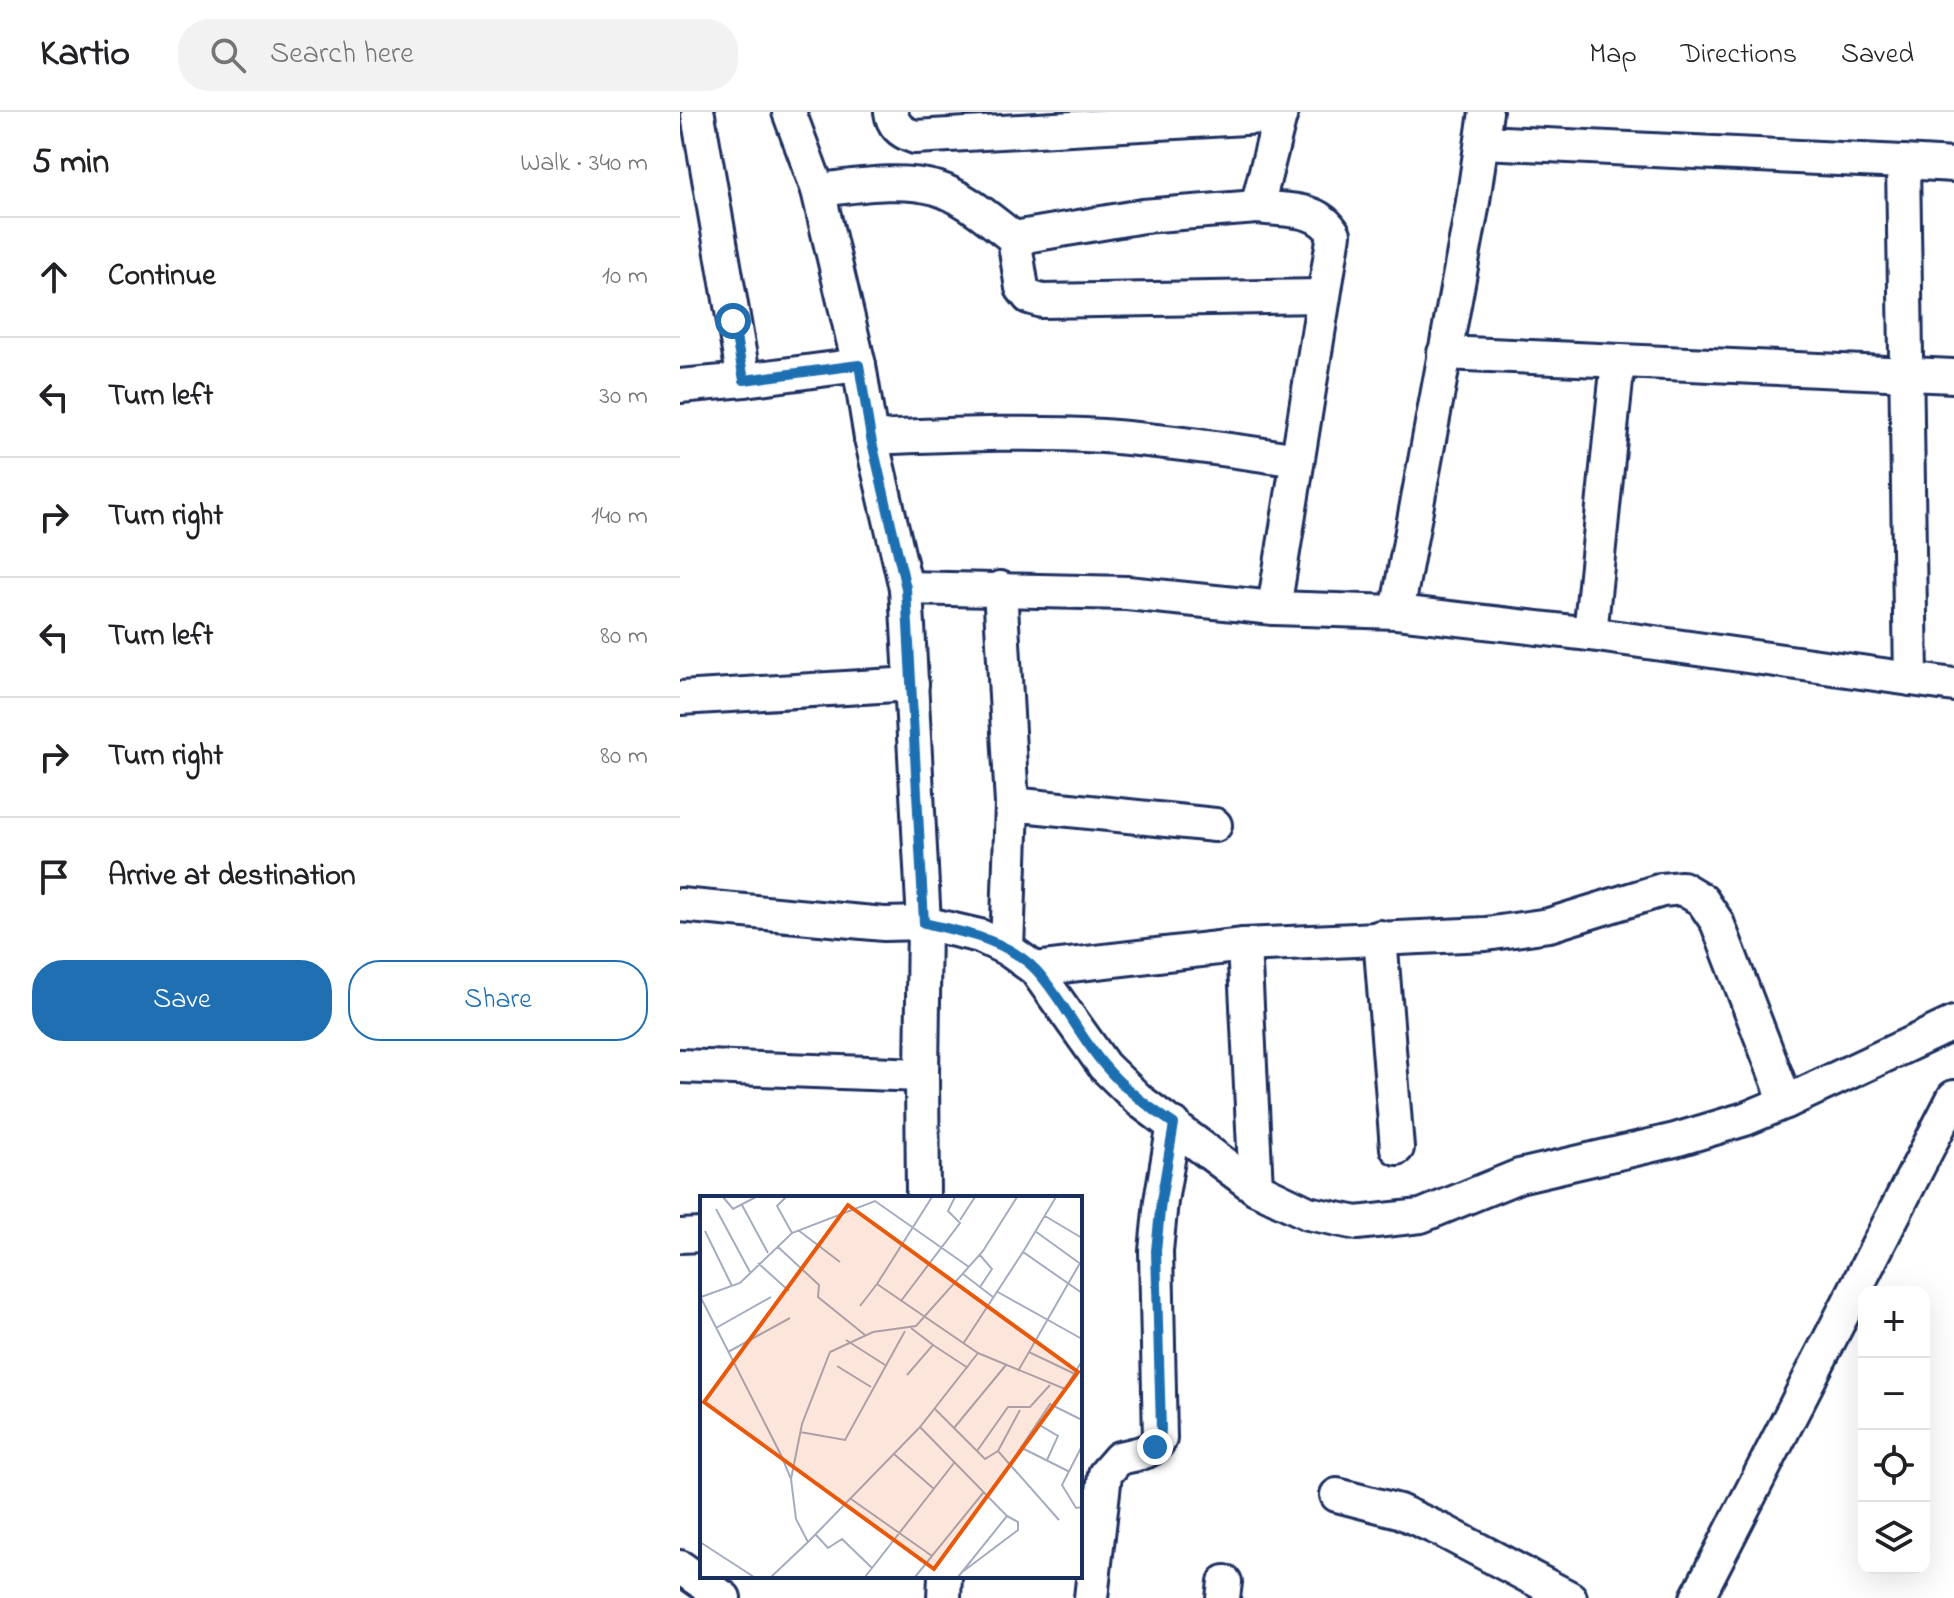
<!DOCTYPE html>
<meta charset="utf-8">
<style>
body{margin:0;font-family:"Indie Flower",sans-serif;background:#f2f2f2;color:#202124}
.controls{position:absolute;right:24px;bottom:24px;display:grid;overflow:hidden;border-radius:16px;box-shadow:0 8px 32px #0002}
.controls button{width:72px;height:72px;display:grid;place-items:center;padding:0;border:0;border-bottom:2px solid #e0e0e0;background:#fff;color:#202124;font:40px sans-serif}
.stop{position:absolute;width:24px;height:24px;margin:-18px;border:6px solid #1f6fb2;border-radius:50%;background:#fff}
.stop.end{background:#1f6fb2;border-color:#fff;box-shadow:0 2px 8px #0008}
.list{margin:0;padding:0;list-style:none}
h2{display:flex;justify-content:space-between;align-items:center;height:104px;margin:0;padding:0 32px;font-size:34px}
h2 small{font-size:26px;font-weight:400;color:#757577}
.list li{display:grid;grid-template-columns:52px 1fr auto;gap:24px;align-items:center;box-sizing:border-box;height:120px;padding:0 32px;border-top:2px solid #e0e0e0}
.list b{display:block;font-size:30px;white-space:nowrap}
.list em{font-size:26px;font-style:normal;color:#757577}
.actions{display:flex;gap:16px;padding:24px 32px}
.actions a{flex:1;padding:18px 0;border:2px solid #1f6fb2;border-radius:32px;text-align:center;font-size:28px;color:#1f6fb2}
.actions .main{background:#1f6fb2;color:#fff}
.icon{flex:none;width:44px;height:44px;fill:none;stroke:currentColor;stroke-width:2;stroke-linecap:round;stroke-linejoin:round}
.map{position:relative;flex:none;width:1274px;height:1486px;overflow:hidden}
header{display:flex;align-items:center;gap:48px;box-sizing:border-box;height:112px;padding:0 40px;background:#fff;border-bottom:2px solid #e0e0e0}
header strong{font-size:38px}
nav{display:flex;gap:44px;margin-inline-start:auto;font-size:28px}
.search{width:560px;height:72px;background:#f2f2f2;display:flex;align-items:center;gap:20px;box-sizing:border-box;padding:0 28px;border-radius:32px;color:#757577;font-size:30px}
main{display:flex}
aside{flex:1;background:#fff}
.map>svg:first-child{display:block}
</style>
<header>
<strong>Kartio</strong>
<div class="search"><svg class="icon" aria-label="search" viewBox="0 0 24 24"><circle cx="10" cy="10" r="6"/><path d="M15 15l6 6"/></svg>Search here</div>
<nav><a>Map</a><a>Directions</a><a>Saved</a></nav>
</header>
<main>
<aside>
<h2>5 min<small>Walk · 340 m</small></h2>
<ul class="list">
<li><svg class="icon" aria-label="ahead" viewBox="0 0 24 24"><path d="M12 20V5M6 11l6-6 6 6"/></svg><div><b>Continue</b></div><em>10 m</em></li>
<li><svg class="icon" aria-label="left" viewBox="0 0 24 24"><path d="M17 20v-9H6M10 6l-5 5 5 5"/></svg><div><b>Turn left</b></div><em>30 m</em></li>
<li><svg class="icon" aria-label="right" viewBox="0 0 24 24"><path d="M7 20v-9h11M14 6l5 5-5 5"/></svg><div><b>Turn right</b></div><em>140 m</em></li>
<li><svg class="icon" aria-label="left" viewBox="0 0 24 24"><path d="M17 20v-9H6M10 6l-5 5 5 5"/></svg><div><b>Turn left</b></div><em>80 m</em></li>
<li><svg class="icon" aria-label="right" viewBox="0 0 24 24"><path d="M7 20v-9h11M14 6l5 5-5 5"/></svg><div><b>Turn right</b></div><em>80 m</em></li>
<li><svg class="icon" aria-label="arrive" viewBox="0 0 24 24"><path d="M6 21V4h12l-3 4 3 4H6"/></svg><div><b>Arrive at destination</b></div></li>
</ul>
<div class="actions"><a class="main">Save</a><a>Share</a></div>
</aside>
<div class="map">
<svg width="1274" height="1486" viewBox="0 0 1274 1486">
<rect width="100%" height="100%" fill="#fff"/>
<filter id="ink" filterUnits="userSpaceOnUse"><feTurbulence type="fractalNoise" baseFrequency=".0125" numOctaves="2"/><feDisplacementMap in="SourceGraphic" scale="16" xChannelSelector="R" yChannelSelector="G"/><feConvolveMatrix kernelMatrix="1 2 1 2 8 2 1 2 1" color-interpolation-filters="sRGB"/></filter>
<g filter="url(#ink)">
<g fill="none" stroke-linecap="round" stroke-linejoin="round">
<g stroke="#1b2f5e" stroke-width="38">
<g id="minor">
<path d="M109 0 138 78 179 253 191 326 226 476 244 811 242 963 243 1086"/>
<path d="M211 0C213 15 222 21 235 25L600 4"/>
<path d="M18 3 64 268 179 253"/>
<path d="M803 30 1223 50 1231 567"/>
<path d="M1223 50 1274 53"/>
<path d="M138 78C176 74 218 66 256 76 285 85 310 108 334 126L342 176 349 185 362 189 643 184"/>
<path d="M334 126 463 104 577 95"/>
<path d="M764 241 1274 264"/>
<path d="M0 274 64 268"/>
<path d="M191 326C268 323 346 319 423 324 488 329 553 338 617 348"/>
<path d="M226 476 447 481 594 496 717 500 910 522 1274 573"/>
<path d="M320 476 332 692"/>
<path d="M594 496 654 122C638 94 606 99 577 95L601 0"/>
<path d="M717 500 792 96 806 0"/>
<path d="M910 522 938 249"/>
<path d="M0 586 232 572"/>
<path d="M0 793 204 812 244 811 300 824 327 837 355 857 424 954 460 989 576 1076 628 1101 677 1111 741 1104 839 1064 995 1028 1065 1007 1106 990 1274 911"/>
<path d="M700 825 717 1036"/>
<path d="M564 833 576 1076"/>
<path d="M327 837 332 692 535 713"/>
<path d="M355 857 564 833 806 822 869 813 982 778 1002 776 1022 788 1037 810 1106 990"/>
<path d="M0 954 242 963"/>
<path d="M0 1124 22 1123"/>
<path d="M657 1383 719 1399 763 1419 890 1486"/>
<path d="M0 1455 44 1486"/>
<path d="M264 1486 265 1464"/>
<path d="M411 1486 425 1362 439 1346C456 1342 471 1342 480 1327L476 1139 481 1089 494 1012"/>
<path d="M543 1486 545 1470"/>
<path d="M1017 1486 1274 985"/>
</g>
</g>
<use href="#minor" stroke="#fff" stroke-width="32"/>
</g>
</g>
<g fill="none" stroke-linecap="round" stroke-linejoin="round" filter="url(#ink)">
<path stroke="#1f6fb2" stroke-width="10" d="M53 209 64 268 179 253 191 326 226 476 244 811C283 820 327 828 356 858 382 886 399 924 424 953 444 977 469 995 494 1012L481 1089 476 1139 481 1317 480 1327 475 1335"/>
</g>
<g transform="translate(20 1084)">
<rect width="382" height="382" fill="#fff"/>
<path fill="none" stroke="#a4acbf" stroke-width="2" d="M23 1 33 13 56 1M86 1 77 10 92 37M42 9 68 57M16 13 50 76M345 20 382 42M260 24 275 1M98 34 140 66M5 35 32 90M335 35 382 69M77 50 119 89 118 101 165 139M323 56 356 1M58 67 89 95M263 78 293 101M177 88 232 1M280 91 292 73 280 59M296 95 382 143M0 100 81 259 91 283 96 323 108 346 71 381M1 101 40 87 92 37 175 5 269 71M201 105 260 27 248 15 255 1M160 110 177 88 278 157 365 193 382 165M16 132 71 101M146 144 185 169M263 148 323 56 382 97M233 149 268 172M28 156 90 122M329 156 380 67M137 170 171 191M318 175 329 156 375 178M207 179 233 149 211 132M234 212 285 263 298 255 359 324M336 227 358 240 347 264M220 231 307 320 258 381M254 232 306 169M100 236 145 244 205 135M382 250 362 289 376 312 382 311M320 251 368 275M277 255 308 211H330L350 189M298 255 320 214M194 258 234 293M310 268 350 208 382 224M91 283 102 228 130 156 173 136 216 130 283 55 317 1M151 303 232 360 283 297M116 339 128 352 142 343 172 372M0 346 54 381M108 346 220 231 278 157M261 377 318 334V326L307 320M165 381 254 267M215 381 232 360"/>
<path fill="#e8590c" fill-opacity="0.15" stroke="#e8590c" stroke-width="4" d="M148 9 378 176 234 373 4 206Z"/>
<rect width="382" height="382" fill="none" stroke="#1b2f5e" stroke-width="4"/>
</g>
</svg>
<div class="controls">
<button>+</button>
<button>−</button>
<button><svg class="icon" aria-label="locate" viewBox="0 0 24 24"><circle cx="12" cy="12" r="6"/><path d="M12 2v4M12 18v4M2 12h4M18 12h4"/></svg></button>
<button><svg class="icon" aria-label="layers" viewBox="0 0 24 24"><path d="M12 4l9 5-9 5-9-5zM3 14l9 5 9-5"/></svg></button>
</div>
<div class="stop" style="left:53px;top:209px"></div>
<div class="stop end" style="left:475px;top:1335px"></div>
</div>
</main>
